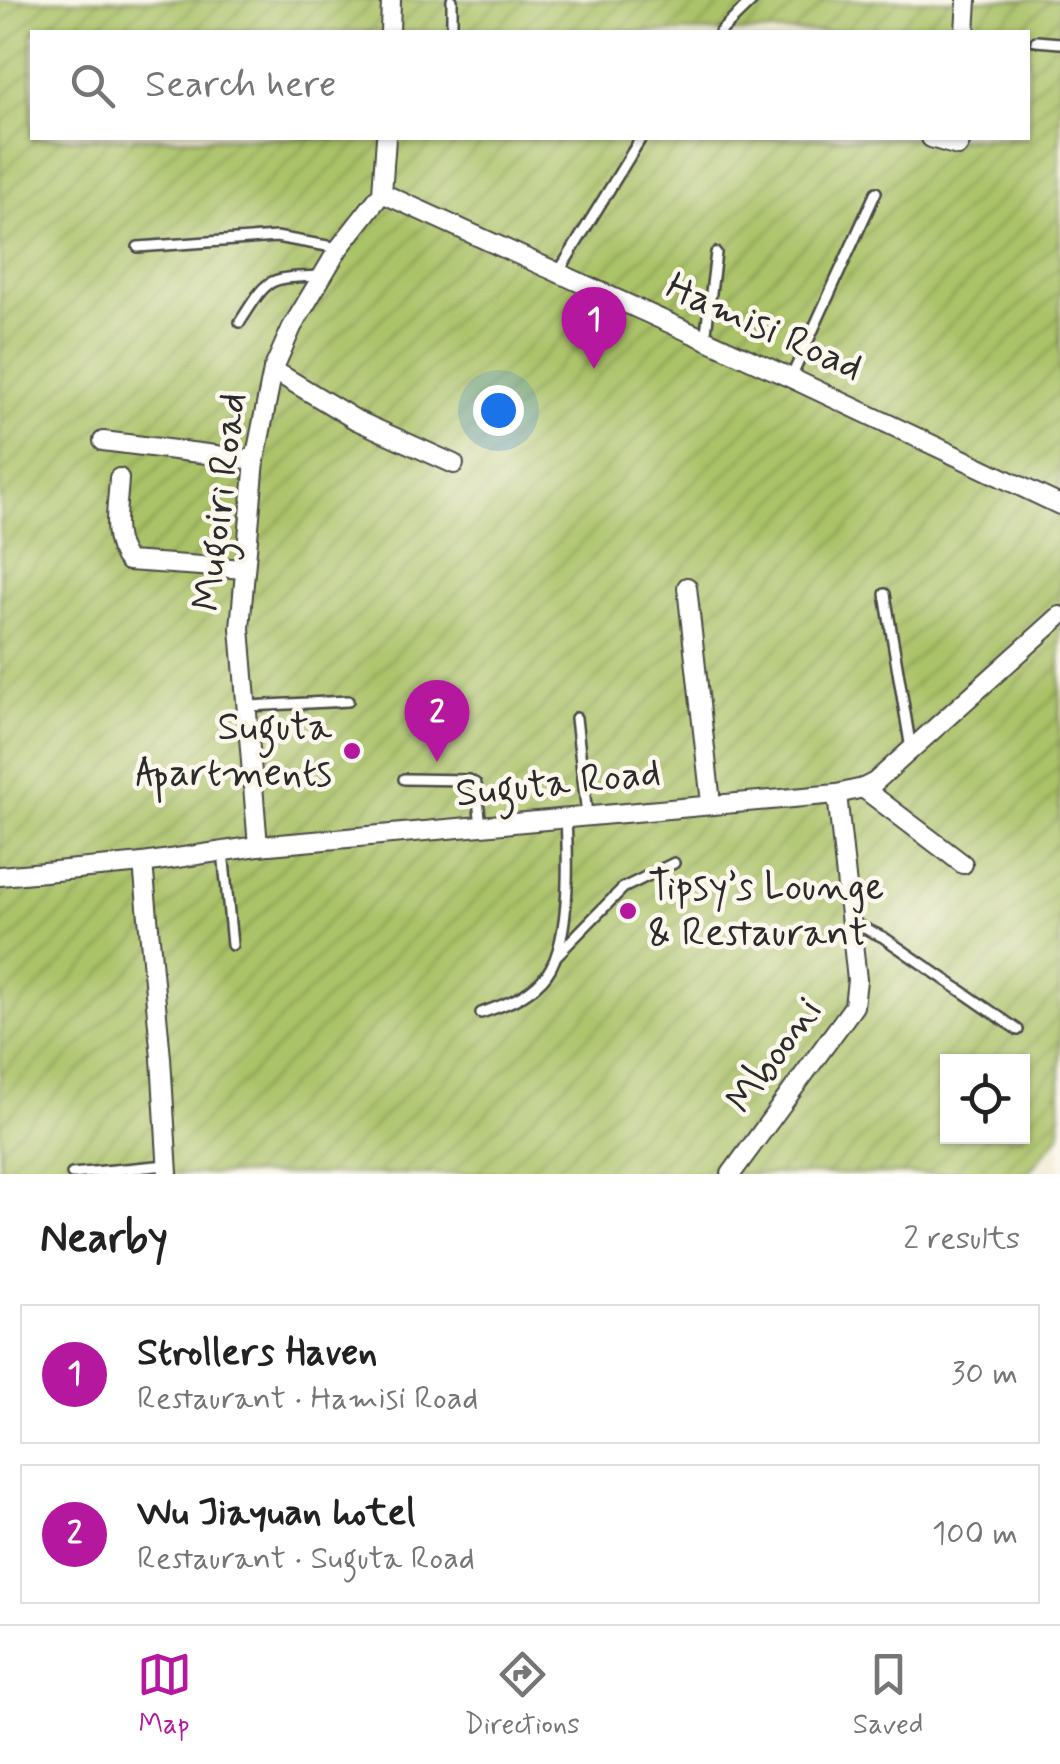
<!DOCTYPE html>
<meta charset="utf-8">
<style>
body{margin:0;font-family:Mynerve,sans-serif;background:#f2f2f2;color:#222}
.controls{position:absolute;right:30px;bottom:30px;display:grid;overflow:hidden;border-radius:0px;box-shadow:0 2px 8px #0004}
.controls button{width:90px;height:90px;display:grid;place-items:center;padding:0;border:0;border-bottom:2px solid #e0e0e0;background:#fff;color:#222;font:50px sans-serif}
.you{position:absolute;left:498px;top:410px;width:35px;height:35px;margin:-25px;border:8px solid #fff;border-radius:50%;background:#1a73e8;box-shadow:0 0 0 15px #1a73e833}
.badge{display:grid;place-items:center;width:65px;height:65px;border-radius:50%;background:#b5179e;color:#fff;font-size:32px;font-weight:700}
.pin{position:absolute;translate:-50% -82px;filter:drop-shadow(0 2px 5px #0008)}
.pin::after{content:'';position:absolute;top:52px;width:35px;height:30px;background:inherit;clip-path:polygon(0 0,100% 0,50% 100%)}
.list{margin:0;padding:0;list-style:none}
h2{display:flex;justify-content:space-between;align-items:center;height:130px;margin:0;padding:0 40px;font-size:42px}
h2 small{font-size:32px;font-weight:400;color:#767676}
.list li{display:grid;grid-template-columns:65px 1fr auto;gap:30px;align-items:center;box-sizing:border-box;height:140px;margin:0 20px 20px;padding:0 20px;border:2px solid #e0e0e0;border-radius:0px}
.list b{display:block;font-size:38px;white-space:nowrap}
.list p{margin:0;font-size:32px;white-space:nowrap;color:#767676}
.list em{font-size:32px;font-style:normal;color:#767676}
.icon{flex:none;width:55px;height:55px;fill:none;stroke:currentColor;stroke-width:2;stroke-linecap:round;stroke-linejoin:round}
.map{position:relative;flex:none;width:1060px;height:1174px;overflow:hidden}
.search{position:absolute;background:#fff;box-shadow:0 2px 8px #0004;left:30px;right:30px;top:30px;height:110px;display:flex;align-items:center;gap:25px;box-sizing:border-box;padding:0 35px;border-radius:0px;color:#767676;font-size:38px}
.sheet{height:450px;background:#fff}
nav{display:flex;justify-content:space-around;align-items:center;box-sizing:border-box;height:140px;border-top:2px solid #e0e0e0;background:#fff;font-size:28px;color:#767676}
nav a{display:grid;justify-items:center;gap:5px}
nav .on{color:#b5179e}
.map>svg:first-child{display:block}
</style>
<div class="map">
<svg width="1060" height="1174" viewBox="0 0 1060 1174">
<defs>
<pattern id="garden-furrows" width="10" height="10" patternUnits="userSpaceOnUse" patternTransform="scale(2.5)"><rect width="10" height="10" fill="#aac267"/><path d="M-1 1l2-2M0 10L10 0M9 11l2-2" fill="none" stroke="#8b9e55"/></pattern>
</defs>
<rect width="100%" height="100%" fill="#fbf7ec"/>
<filter id="ink" filterUnits="userSpaceOnUse"><feTurbulence type="fractalNoise" baseFrequency=".01" numOctaves="2"/><feDisplacementMap in="SourceGraphic" scale="20" xChannelSelector="R" yChannelSelector="G"/><feConvolveMatrix kernelMatrix="1 2 1 2 8 2 1 2 1" color-interpolation-filters="sRGB"/></filter>
<filter id="wash" filterUnits="userSpaceOnUse"><feTurbulence type="fractalNoise" baseFrequency=".0048" numOctaves="4" result="noise"/><feDisplacementMap in="SourceGraphic" scale="40" xChannelSelector="R" yChannelSelector="G"/><feGaussianBlur stdDeviation="2.25" result="paint"/><feColorMatrix in="noise" values="0 0 0 0 0 0 0 0 0 0 0 0 0 0 0 0 0 1.4 0 .05"/><feComposite in="paint" operator="in"/></filter>
<g filter="url(#wash)">
<rect width="100%" height="100%" fill="#f3edd7"/>
<path fill="url(#garden-furrows)" stroke="#6a7649" stroke-width="2.5" fill-rule="evenodd" d="M0 0H1060V1134L1027 1174H0ZM32 32H1028V138H32ZM948 1062H1022V1136H948Z"/>
</g>
<g filter="url(#ink)">
<g fill="none" stroke-linecap="round" stroke-linejoin="round">
<g stroke="#494845" stroke-width="14">
<g id="lane">
<path d="M452 0V32"/>
<path d="M720 32 753 0"/>
<path d="M1036 41 1060 43"/>
<path d="M138 247 276 237 339 248"/>
<path d="M558 273 641 138"/>
<path d="M240 322C269 276 267 278 321 276"/>
<path d="M705 340 716 253"/>
<path d="M791 378 876 192"/>
<path d="M885 594 911 749"/>
<path d="M248 706 348 701"/>
<path d="M576 718 587 815"/>
<path d="M404 779 469 780 476 784 481 825"/>
<path d="M223 851 232 945"/>
<path d="M851 922 883 937 1018 1030"/>
<path d="M557 955 623 888 674 863"/>
<path d="M481 1013C504 1005 525 998 542 980 572 950 568 858 566 818"/>
<path d="M72 1174 167 1165"/>
</g>
</g>
<g stroke="#494845" stroke-width="22">
<g id="street">
<path d="M390 32 391 0"/>
<path d="M965 32 967 0"/>
<path d="M931 138 958 146 962 138"/>
<path d="M382 193 791 378 1060 505"/>
<path d="M273 370 356 420 454 464"/>
<path d="M103 441 255 460"/>
<path d="M119 478C118 505 109 539 128 561L245 569"/>
<path d="M687 587 711 803"/>
<path d="M863 788 963 864"/>
<path d="M258 846 240 628 255 460 273 370 292 327 339 248 382 193 386 138"/>
<path d="M143 863 161 1058 168 1174"/>
<path d="M0 876 143 863 258 846 837 794 863 788 875 782 1060 616"/>
<path d="M731 1174 854 1006 857 980 837 794"/>
</g>
</g>
<use href="#lane" stroke="#fff" stroke-width="9"/>
<use href="#street" stroke="#fff" stroke-width="18"/>
</g>
</g>
<g fill="#b5179e" stroke="#fbf7ec" stroke-width="4">
<circle cx="352" cy="751" r="10"/>
<circle cx="628" cy="911" r="10"/>
</g>
<g text-anchor="middle" dominant-baseline="central" stroke-width="9" stroke-linejoin="round" paint-order="stroke">
<g font-size="40" fill="#2b2b2b" stroke="#fbf7ec">
<text transform="translate(764 328) rotate(24)">Hamisi Road</text>
<text transform="translate(221 502) rotate(-83)">Mugoiri Road</text>
<text transform="translate(558 784) rotate(-6)">Suguta Road</text>
<text transform="translate(775 1056) rotate(-54)">Mbooni</text>
</g>
<g font-size="40" fill="#2b2b2b" stroke="#fbf7ec" text-anchor="end">
<text x="332" y="728">Suguta<tspan x="332" dy="46">Apartments</tspan></text>
<text x="648" y="888" text-anchor="start">Tipsy’s Lounge<tspan x="648" dy="46">&amp; Restaurant</tspan></text>
</g>
</g>
</svg>
<div class="controls">
<button><svg class="icon" aria-label="locate" viewBox="0 0 24 24"><circle cx="12" cy="12" r="6"/><path d="M12 2v4M12 18v4M2 12h4M18 12h4"/></svg></button>
</div>
<div class="you"></div>
<div class="pin badge" style="left:594px;top:369px">1</div>
<div class="pin badge" style="left:437px;top:762px">2</div>
<div class="search"><svg class="icon" aria-label="search" viewBox="0 0 24 24"><circle cx="10" cy="10" r="6"/><path d="M15 15l6 6"/></svg>Search here</div>
</div>
<section class="sheet">
<h2>Nearby<small>2 results</small></h2>
<ul class="list">
<li><span class="badge">1</span><div><b>Strollers Haven</b><p>Restaurant · Hamisi Road</p></div><em>30 m</em></li>
<li><span class="badge">2</span><div><b>Wu Jiayuan hotel</b><p>Restaurant · Suguta Road</p></div><em>100 m</em></li>
</ul>
</section>
<nav>
<a class="on"><svg class="icon" aria-label="map" viewBox="0 0 24 24"><path d="M3 6l6-2 6 2 6-2v14l-6 2-6-2-6 2zM9 4v14M15 6v14"/></svg>Map</a>
<a><svg class="icon" aria-label="directions" viewBox="0 0 24 24"><path d="M12 3l9 9-9 9-9-9zM9 14v-3h6M13 9l2 2-2 2"/></svg>Directions</a>
<a><svg class="icon" aria-label="saved" viewBox="0 0 24 24"><path d="M7 4h10v16l-5-4-5 4z"/></svg>Saved</a>
</nav>
